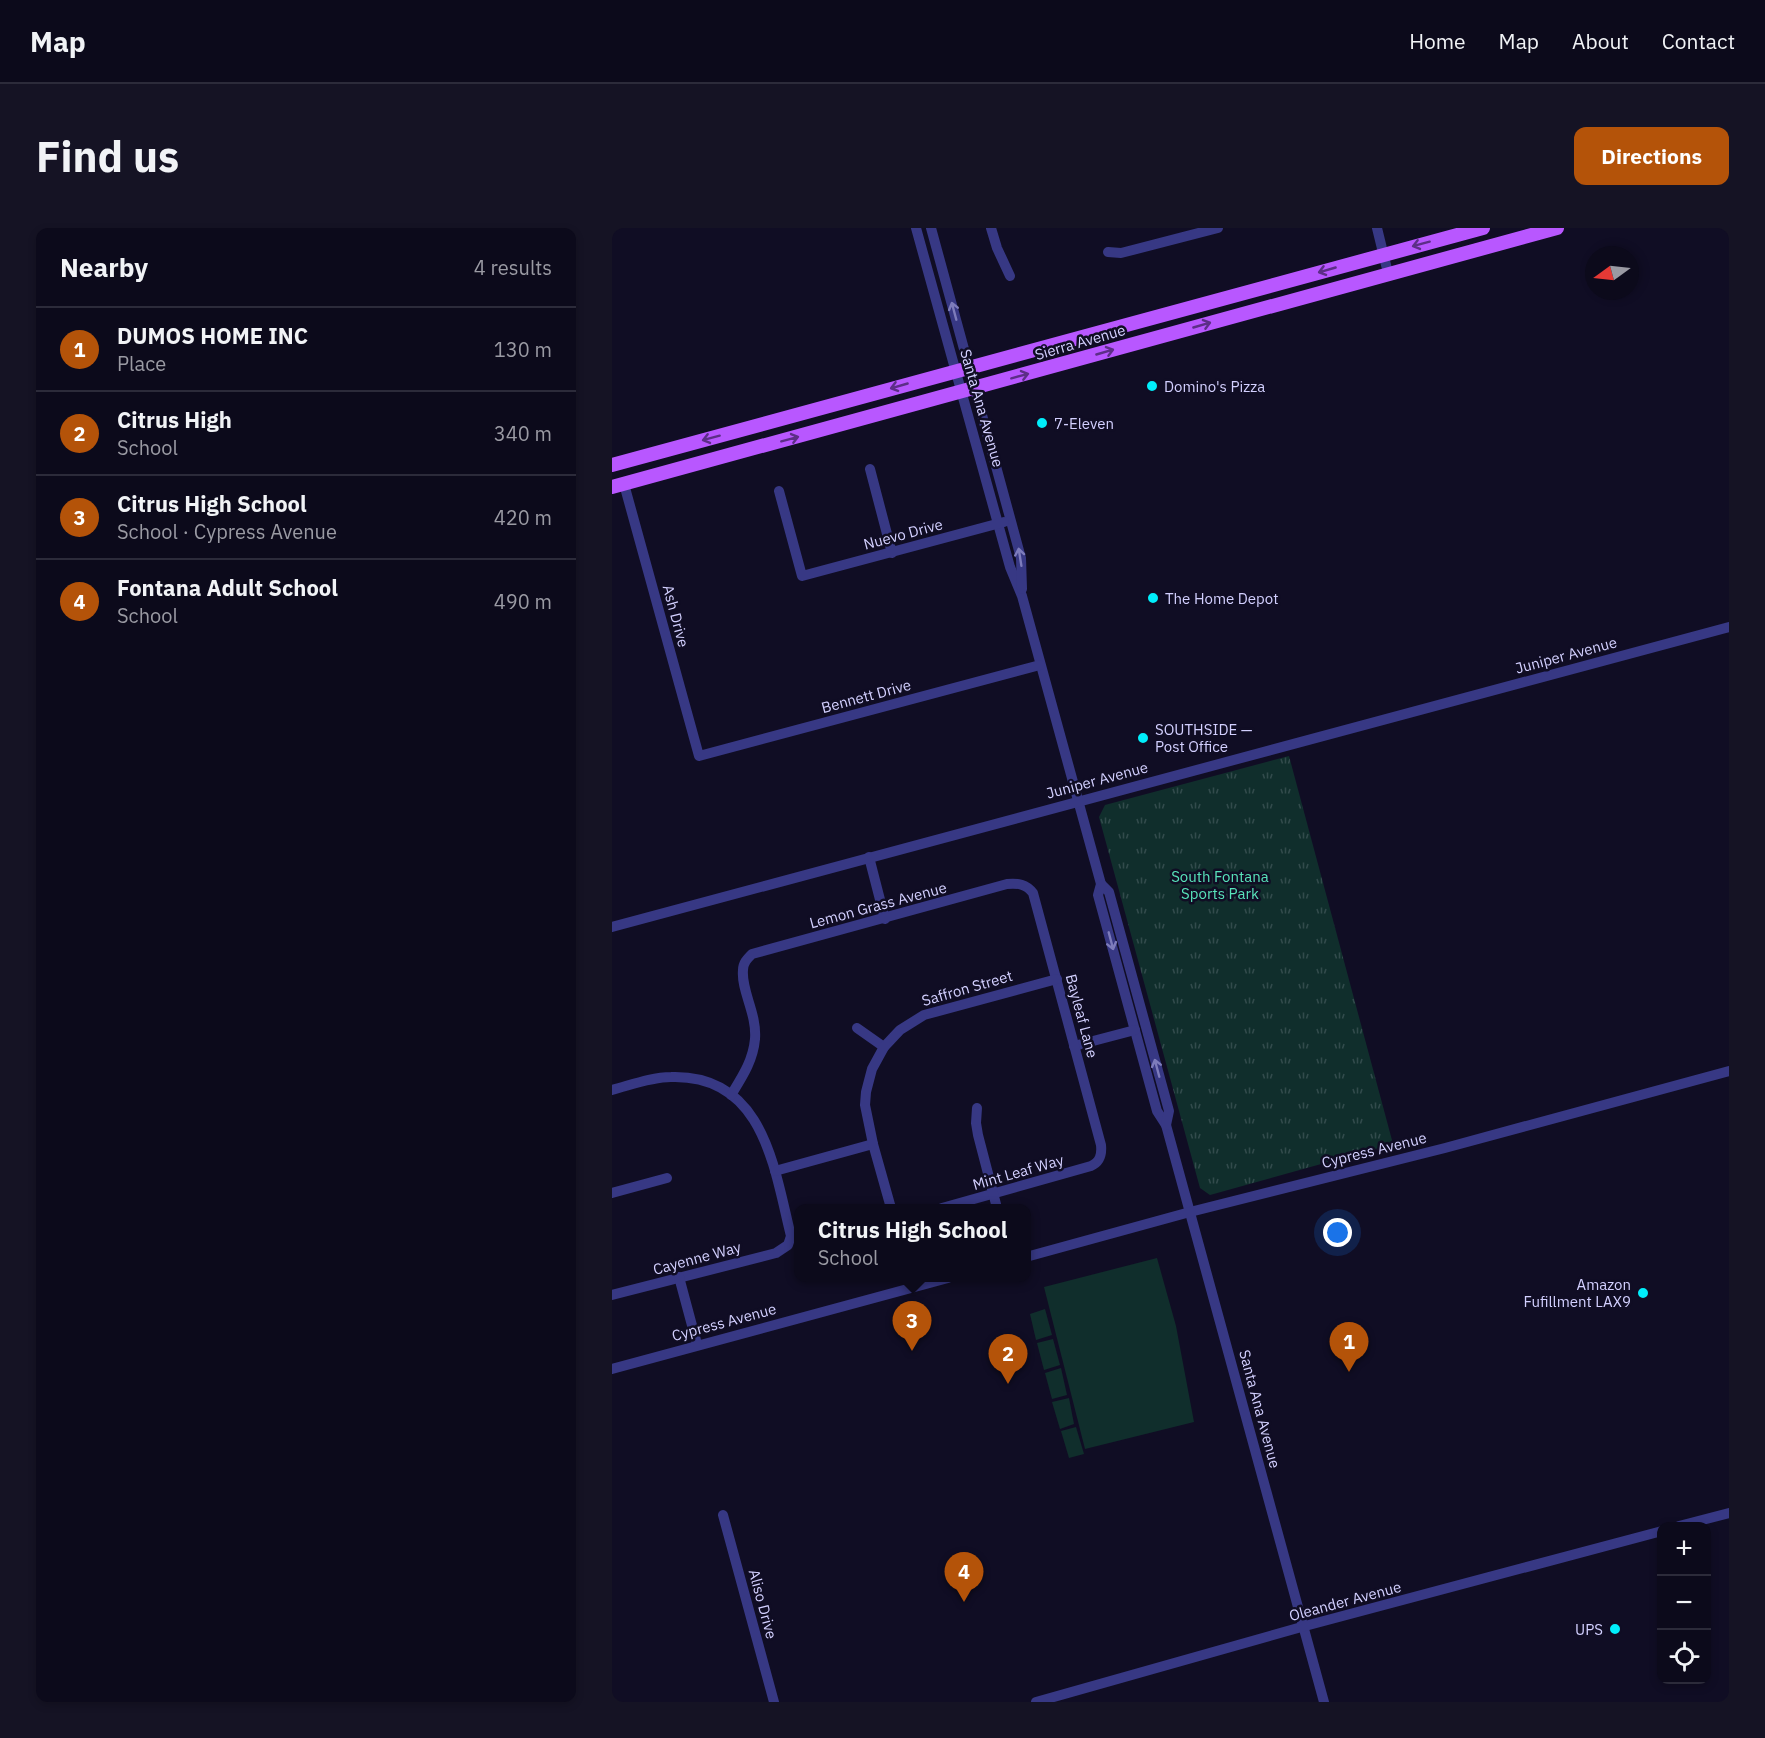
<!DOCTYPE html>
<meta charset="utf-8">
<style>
body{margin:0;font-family:"IBM Plex Sans",sans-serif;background:#151324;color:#f1f3f6}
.controls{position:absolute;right:18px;bottom:18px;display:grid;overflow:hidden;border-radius:12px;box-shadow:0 3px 9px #0003}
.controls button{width:54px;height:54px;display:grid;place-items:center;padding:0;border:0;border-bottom:2px solid #2c2b3a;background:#0c0a1b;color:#f1f3f6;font:30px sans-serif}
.compass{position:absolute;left:973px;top:18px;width:54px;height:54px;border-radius:50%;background:#0c0a1b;box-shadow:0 3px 9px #0003;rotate:255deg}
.you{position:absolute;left:726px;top:1005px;width:21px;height:21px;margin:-15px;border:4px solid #fff;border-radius:50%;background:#1a73e8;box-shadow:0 0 0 9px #1a73e833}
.badge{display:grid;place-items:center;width:39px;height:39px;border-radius:50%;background:#b45309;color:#fff;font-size:20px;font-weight:700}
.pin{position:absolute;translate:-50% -50px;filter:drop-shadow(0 2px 3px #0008)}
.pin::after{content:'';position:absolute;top:32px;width:21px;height:18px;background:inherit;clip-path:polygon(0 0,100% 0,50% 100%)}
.popup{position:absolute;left:182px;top:976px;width:237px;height:78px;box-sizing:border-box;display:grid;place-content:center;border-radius:12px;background:#0c0a1b;filter:drop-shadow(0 2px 4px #0005);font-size:20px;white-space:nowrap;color:#9a9aa3}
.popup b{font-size:22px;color:#f1f3f6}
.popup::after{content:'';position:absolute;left:50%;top:100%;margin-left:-12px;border:12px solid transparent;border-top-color:#0c0a1b}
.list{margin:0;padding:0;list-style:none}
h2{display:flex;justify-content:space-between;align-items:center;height:78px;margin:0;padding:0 24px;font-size:26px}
h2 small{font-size:20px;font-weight:400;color:#9a9aa3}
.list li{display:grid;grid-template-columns:39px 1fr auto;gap:18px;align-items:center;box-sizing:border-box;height:84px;padding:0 24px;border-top:2px solid #2c2b3a}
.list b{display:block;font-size:22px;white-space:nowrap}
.list p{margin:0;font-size:20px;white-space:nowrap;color:#9a9aa3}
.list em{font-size:20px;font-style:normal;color:#9a9aa3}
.icon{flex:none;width:33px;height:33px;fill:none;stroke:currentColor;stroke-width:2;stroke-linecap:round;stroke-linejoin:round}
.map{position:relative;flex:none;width:1117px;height:1474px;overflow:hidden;border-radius:12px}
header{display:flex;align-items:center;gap:36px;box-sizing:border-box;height:84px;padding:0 30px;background:#0c0a1b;border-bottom:2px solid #2c2b3a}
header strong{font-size:28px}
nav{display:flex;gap:33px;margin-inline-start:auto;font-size:21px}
.intro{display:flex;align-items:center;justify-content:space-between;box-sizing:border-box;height:144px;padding:0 36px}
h1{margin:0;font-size:42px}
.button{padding:15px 27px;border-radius:12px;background:#b45309;color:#fff;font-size:21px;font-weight:700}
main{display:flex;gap:36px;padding:0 36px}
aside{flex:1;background:#0c0a1b;border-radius:12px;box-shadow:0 3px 9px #0003}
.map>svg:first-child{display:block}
</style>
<header>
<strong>Map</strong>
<nav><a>Home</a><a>Map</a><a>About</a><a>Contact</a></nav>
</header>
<div class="intro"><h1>Find us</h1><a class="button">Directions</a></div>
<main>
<aside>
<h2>Nearby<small>4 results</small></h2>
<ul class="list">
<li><span class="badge">1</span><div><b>DUMOS HOME INC</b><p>Place</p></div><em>130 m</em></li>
<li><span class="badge">2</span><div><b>Citrus High</b><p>School</p></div><em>340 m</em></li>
<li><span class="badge">3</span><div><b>Citrus High School</b><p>School · Cypress Avenue</p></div><em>420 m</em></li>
<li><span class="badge">4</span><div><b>Fontana Adult School</b><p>School</p></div><em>490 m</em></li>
</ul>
</aside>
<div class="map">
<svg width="1117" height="1474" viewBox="0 0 1117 1474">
<defs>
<pattern id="park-tufts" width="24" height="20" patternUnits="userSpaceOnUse" patternTransform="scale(1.5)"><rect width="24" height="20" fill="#102e2c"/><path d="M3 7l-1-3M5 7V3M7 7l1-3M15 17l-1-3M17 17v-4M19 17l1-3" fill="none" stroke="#324b4c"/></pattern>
</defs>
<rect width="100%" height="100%" fill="#100d24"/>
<g fill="#102e2c">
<path d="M545 1030 564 1098 582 1194 473 1221 432 1059Z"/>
<path d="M433 1081 440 1107 424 1112 418 1086Z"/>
<path d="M441 1111 448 1137 432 1142 425 1115Z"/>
<path d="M449 1140 455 1167 440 1171 433 1145Z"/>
<path d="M457 1170 462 1196 448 1201 440 1174Z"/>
<path d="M464 1199 472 1226 457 1230 449 1203Z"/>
</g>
<path fill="url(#park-tufts)" d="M677 528 781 916 598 967 588 960 487 589 493 577Z"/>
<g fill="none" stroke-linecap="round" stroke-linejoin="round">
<g stroke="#373884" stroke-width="10">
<path d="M304 0 398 339 410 368 489 656 486 667 545 883 554 897 712 1474"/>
<path d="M319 0 409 330 410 361"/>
<path d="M379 0 385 20 398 48"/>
<path d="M765 0 776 45"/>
<path d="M496 24 509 25 606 0"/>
<path d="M258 241 280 325"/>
<path d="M12 256 87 528 428 437"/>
<path d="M167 263 190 348 392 294"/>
<path d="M257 629 273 691"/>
<path d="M489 656 497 664 557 883 554 897"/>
<path d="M0 699 1117 399"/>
<path d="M245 800 272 819"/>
<path d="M462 818 523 802"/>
<path d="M0 862C19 857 39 849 59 849 152 846 162 940 179 1008L176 1017 164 1025 0 1067"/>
<path d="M119 867C130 849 141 833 143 811 145 785 129 763 131 742 131 735 135 731 140 726L395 656C406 655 414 656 421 665L489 917C490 927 488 934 479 938L330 980"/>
<path d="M365 880 364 895 366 907 385 980"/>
<path d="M163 943 261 916"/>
<path d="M0 965 55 950"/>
<path d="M279 980 261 916 253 877 254 864 260 841 272 819 288 802 312 787 445 751"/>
<path d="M414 1029 578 984 833 920 1117 843"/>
<path d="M67 1049 85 1116"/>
<path d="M0 1141 336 1050"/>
<path d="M111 1287 162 1474"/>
<path d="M1067 1298 1117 1285"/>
<path d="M424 1474 693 1398 1050 1303"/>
</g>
<g stroke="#b857ff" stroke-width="14">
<path d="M0 237 871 0"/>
<path d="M0 259 945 0"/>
</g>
</g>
<defs><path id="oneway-shaft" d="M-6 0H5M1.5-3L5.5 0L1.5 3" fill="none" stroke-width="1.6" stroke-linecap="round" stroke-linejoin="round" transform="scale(1.5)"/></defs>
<g stroke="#5c2e87">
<use href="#oneway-shaft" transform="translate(809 16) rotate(165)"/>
<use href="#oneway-shaft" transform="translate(715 42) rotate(164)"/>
<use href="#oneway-shaft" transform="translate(590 97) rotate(-16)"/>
<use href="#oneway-shaft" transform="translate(493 124) rotate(-16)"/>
<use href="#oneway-shaft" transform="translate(408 148) rotate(-15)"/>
<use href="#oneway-shaft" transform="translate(287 158) rotate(164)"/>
<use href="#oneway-shaft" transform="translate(99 210) rotate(165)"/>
<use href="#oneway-shaft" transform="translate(178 211) rotate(-15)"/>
</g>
<g stroke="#7d7cbb">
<use href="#oneway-shaft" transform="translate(342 83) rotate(-105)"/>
<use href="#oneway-shaft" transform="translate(408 329) rotate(-99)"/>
<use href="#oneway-shaft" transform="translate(499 713) rotate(75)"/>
<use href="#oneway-shaft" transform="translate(545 840) rotate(-105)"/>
</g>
<g fill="#00eefb" stroke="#100d24" stroke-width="2">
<circle cx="540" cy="158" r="6"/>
<circle cx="430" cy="195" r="6"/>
<circle cx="541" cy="370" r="6"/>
<circle cx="531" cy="510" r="6"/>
<circle cx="1031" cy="1065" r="6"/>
<circle cx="1003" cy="1401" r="6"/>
</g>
<g text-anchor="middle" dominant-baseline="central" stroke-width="5" stroke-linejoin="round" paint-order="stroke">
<g font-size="15" fill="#d3d0ff" stroke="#100d24">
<text transform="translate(468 114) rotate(-16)">Sierra Avenue</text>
<text transform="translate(370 180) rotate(74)">Santa Ana Avenue</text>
<text transform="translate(291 306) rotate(-15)">Nuevo Drive</text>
<text transform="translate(64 388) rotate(75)">Ash Drive</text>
<text transform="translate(954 427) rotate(-15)">Juniper Avenue</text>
<text transform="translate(254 468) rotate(-15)">Bennett Drive</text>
<text transform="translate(485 552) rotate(-15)">Juniper Avenue</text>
<text transform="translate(266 677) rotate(-15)">Lemon Grass Avenue</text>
<text transform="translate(355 760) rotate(-16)">Saffron Street</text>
<text transform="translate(470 788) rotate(75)">Bayleaf Lane</text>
<text transform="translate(762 922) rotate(-14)">Cypress Avenue</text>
<text transform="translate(406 944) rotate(-16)">Mint Leaf Way</text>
<text transform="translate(85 1030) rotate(-15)">Cayenne Way</text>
<text transform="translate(112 1094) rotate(-15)">Cypress Avenue</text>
<text transform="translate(648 1181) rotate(75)">Santa Ana Avenue</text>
<text transform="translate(733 1373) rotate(-15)">Oleander Avenue</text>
<text transform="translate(151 1376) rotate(75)">Aliso Drive</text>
</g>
<g font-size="15" fill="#d3d0ff" stroke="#100d24" text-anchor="start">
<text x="552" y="158">Domino's Pizza</text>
<text x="442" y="195">7-Eleven</text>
<text x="553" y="370">The Home Depot</text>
<text x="543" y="501">SOUTHSIDE —<tspan x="543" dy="17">Post Office</tspan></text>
<text x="1019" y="1056" text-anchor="end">Amazon<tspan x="1019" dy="17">Fufillment LAX9</tspan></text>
<text x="991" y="1401" text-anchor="end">UPS</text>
</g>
<g font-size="15" fill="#58e3ba" stroke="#100d24">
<text x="608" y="648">South Fontana<tspan x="608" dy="17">Sports Park</tspan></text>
</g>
</g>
</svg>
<div class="controls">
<button>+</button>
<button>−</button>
<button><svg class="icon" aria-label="locate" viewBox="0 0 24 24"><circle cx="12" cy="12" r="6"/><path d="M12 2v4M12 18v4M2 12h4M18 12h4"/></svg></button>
</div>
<svg class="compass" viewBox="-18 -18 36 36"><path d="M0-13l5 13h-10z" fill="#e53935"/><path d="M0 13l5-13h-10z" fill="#9a9aa3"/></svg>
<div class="you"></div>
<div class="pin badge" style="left:737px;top:1144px">1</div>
<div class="pin badge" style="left:396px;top:1156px">2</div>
<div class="pin badge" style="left:300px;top:1123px">3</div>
<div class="popup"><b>Citrus High School</b>School</div>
<div class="pin badge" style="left:352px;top:1374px">4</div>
</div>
</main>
